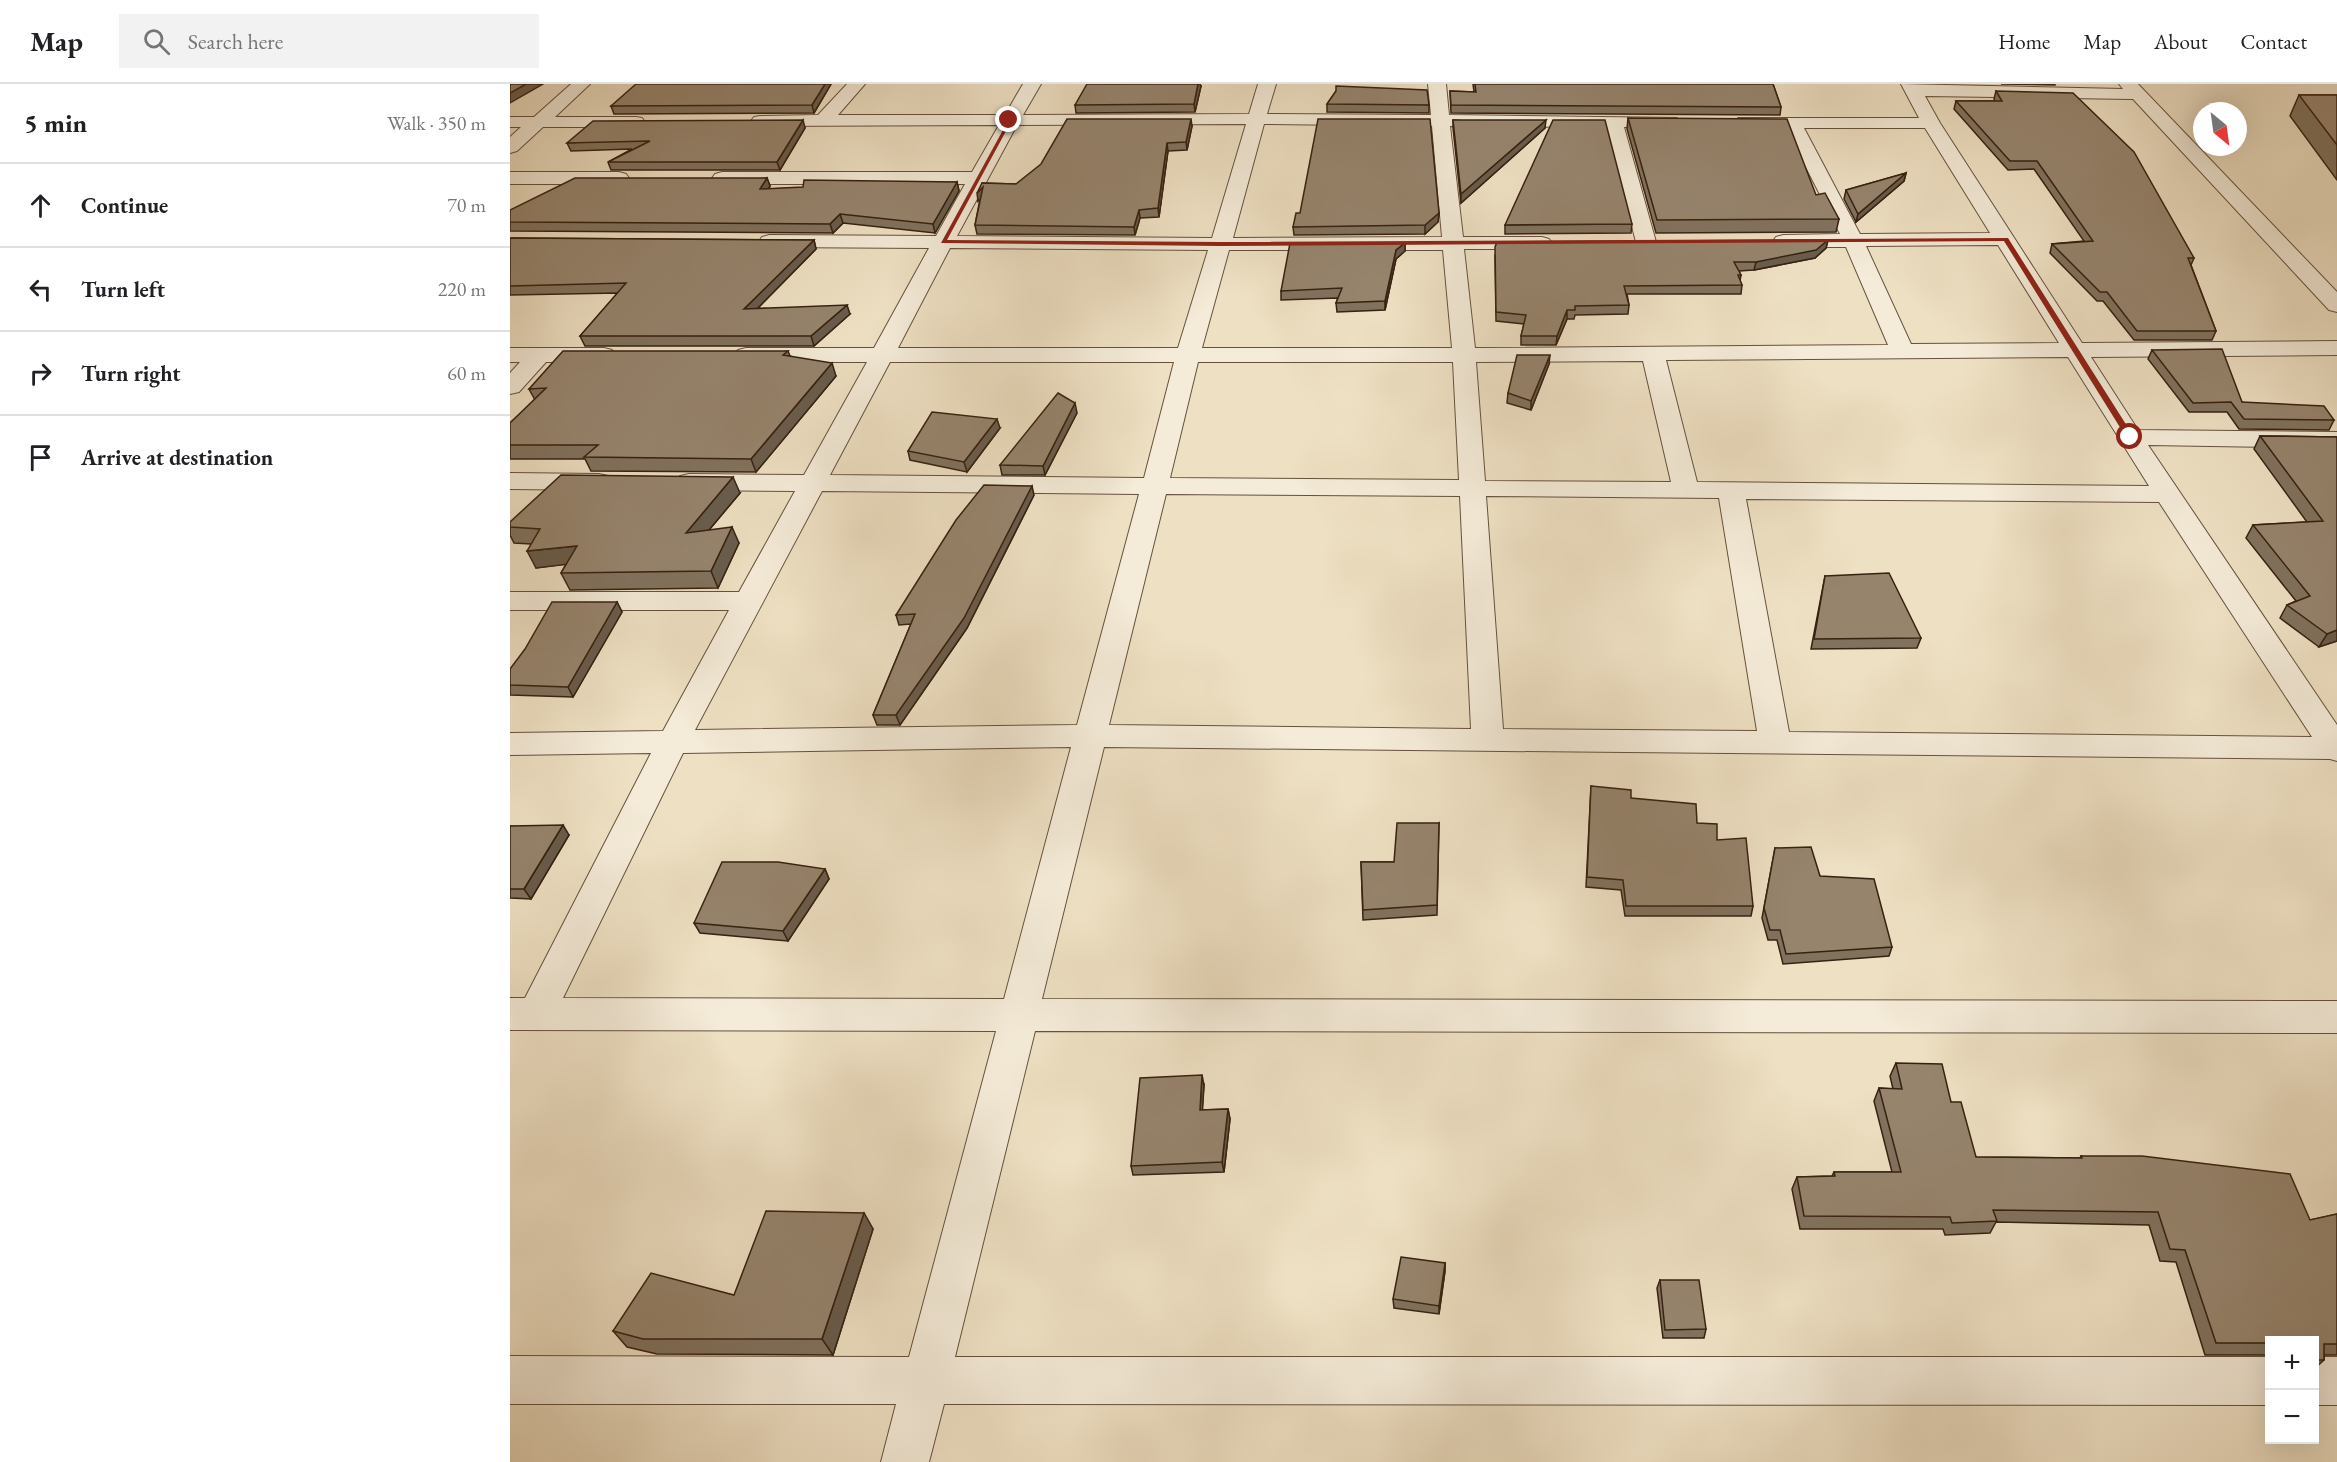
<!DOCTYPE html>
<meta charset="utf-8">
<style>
body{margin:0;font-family:"EB Garamond",serif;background:#f2f2f2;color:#202124}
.controls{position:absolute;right:18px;bottom:18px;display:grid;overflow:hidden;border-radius:0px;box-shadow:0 6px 24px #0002}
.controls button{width:54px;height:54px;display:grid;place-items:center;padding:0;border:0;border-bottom:2px solid #e0e0e0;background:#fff;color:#202124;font:30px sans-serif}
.compass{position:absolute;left:1683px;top:18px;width:54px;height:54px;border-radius:50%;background:#fff;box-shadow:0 6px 24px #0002;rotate:151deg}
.stop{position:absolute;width:18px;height:18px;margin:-14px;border:4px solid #8f2418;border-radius:50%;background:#fff}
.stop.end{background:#8f2418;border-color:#fff;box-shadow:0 2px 6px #0008}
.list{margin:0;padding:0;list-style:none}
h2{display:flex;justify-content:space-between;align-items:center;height:78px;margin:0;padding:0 24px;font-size:26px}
h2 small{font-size:20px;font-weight:400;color:#757577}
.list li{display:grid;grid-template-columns:39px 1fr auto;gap:18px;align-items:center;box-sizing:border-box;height:84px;padding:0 24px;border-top:2px solid #e0e0e0}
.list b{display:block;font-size:22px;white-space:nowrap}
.list em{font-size:20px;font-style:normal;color:#757577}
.icon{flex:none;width:33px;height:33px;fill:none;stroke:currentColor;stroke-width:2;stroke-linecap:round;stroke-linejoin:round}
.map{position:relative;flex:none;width:1827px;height:1378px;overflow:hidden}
header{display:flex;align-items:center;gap:36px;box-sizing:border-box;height:84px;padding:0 30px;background:#fff;border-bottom:2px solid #e0e0e0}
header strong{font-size:28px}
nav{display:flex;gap:33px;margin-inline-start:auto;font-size:21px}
.search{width:420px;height:54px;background:#f2f2f2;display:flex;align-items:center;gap:15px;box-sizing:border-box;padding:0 21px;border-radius:0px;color:#757577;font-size:22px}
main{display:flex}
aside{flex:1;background:#fff}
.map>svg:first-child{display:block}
</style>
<header>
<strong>Map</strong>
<div class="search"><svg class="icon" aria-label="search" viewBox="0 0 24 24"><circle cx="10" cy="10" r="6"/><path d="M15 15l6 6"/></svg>Search here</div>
<nav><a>Home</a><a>Map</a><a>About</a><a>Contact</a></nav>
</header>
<main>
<aside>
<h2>5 min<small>Walk · 350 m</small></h2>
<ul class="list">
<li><svg class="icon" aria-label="ahead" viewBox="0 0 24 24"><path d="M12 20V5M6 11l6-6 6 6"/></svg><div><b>Continue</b></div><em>70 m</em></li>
<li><svg class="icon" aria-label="left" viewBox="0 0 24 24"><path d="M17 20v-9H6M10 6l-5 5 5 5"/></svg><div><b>Turn left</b></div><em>220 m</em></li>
<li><svg class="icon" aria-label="right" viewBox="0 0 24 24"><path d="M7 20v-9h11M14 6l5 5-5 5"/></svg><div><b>Turn right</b></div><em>60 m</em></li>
<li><svg class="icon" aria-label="arrive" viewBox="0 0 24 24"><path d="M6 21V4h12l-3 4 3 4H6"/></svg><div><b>Arrive at destination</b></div></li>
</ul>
</aside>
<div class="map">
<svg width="1827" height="1378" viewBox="0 0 1827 1378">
<rect width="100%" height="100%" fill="#eee0c3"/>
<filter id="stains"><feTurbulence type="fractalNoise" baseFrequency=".00333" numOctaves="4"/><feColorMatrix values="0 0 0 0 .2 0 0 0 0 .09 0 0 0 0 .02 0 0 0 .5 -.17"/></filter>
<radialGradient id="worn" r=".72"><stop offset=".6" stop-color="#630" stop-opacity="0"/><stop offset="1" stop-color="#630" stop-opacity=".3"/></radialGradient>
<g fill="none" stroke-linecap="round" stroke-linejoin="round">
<g stroke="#65513d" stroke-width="2">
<g id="street">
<path d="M61 0H80L45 33H126L132 34 135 38 132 42 126 43H33L7 67 0 69V53L11 43H0V33H24Z"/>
<path d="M337 0H355L328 31H495L513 0H531L513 31 739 30 748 0H766L757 30 921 31 918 0H936L939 31 1167 34 1170 38 1167 42 1161 43H1114L1146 158 1143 162 1136 164 1129 162 1126 158 1096 43 940 42 953 153H1032L1039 155 1042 159 1039 163 1032 165H954L965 264 1378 261 1336 163H1273L1266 161 1263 157 1266 153 1273 151 1330 150 1276 44 1234 43 1228 42 1225 38 1228 34H1409L1391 0 1613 5 1609 0H1628L1827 208V228L1819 226 1623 15 1415 12 1430 39 1572 259 1827 257V271L1581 273 1628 346 1827 348V364L1638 361 1827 641V677L1820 675 594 663 532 915 1827 917V949L525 947 445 1273H1760V1321L434 1320 419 1378H371L386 1320H0V1272L399 1273 486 947 0 946V914H15L141 669 0 671V649L153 647 219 526H0V508H229L285 407 179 406 170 404 166 398 170 392 179 390 294 391 357 278H236L228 276 224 271 228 266 236 264H364L419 164 259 163 252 161 249 157 252 153 259 151 426 152 455 100H212L205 98 202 94 205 90 212 88H462L489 41 250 42 244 41 241 37 244 33 250 32 308 31ZM736 40 702 154 447 152 507 41ZM754 40 922 42 932 153 723 154ZM1294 44H1415L1480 149 1350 150ZM1488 161 1549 259 1401 260 1356 162ZM440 164 698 166 668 264H388ZM719 166H933L942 264H692ZM1558 273 1639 402 1187 398 1156 276ZM1133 277 1161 398 975 397 966 278ZM380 278H664L634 394 320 391ZM688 278H943L949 396 660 394ZM312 407 629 410 567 641 185 646ZM656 410 950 412 961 645 599 641ZM976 412 1209 414 1247 647 993 645ZM1236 415 1649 418 1802 653 1279 648ZM561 663 494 915 53 914 173 669Z"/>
<path d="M0 88H109L116 90 119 94 116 98 109 100H0Z"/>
<path d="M0 264H94L102 266 106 271 102 276 94 278H36L9 308 0 310V289L10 278H0Z"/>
<path d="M0 389 89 390 98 392 102 398 98 404 89 406 0 405Z"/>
<rect x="1804" y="1273" width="23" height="48"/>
</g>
</g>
<use href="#street" fill="#f4ebd8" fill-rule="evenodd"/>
</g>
<g fill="#81725e" stroke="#372110" stroke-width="1.5">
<path d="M321 0 304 29 104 30 101 22Z"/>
<path d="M963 0H1263L1271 23 1270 31 941 29 940 7 964 8Z"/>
<path d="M1491 0H1545V1Z"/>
<path d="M691 2 685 28 566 29 565 21Z"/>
<path d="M826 7 919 21V29L817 28V20Z"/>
<path d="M1486 7 1684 174 1681 181 1706 247 1702 256H1624L1593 217H1587L1540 169 1542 160 1574 157 1524 85 1498 86 1444 25 1446 17H1485L1484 15Z"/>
<path d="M1789 11H1827V96L1780 32Z"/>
<path d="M1118 34 1306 111 1329 135 1326 148 1146 149 1117 45Z"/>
<path d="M943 36 1035 44 951 119 943 44Z"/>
<path d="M682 42 677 66 658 67 649 133 630 134 625 151 467 150 465 141 470 115 468 117 472 99 506 100Z"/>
<path d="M295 44 270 86H101L98 78 122 65 61 67 57 59Z"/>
<path d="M1396 89 1394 97 1346 138 1334 115 1336 106Z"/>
<path d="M257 94 260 102 259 105 447 98 449 107 425 149 333 139 323 149 0 147V126Z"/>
<path d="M929 129 928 138 915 150 784 151 783 143Z"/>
<path d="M1122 140 1121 149 995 150V141Z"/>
<path d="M0 154 304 156 306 165 248 224 340 230 304 262H75L70 252 108 209 0 211Z"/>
<path d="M1318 156 1316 164 1305 174 1244 186 1229 187 1231 191 1230 197 1232 201 1231 210H1117L1119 221 1118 230 1065 231 1064 235H1057L1046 261H1011V252L1014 240 986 237 985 171Z"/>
<path d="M895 159V167L886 175 875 226 827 228 826 219 828 214 771 216V207Z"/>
<path d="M1642 266 1732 318 1824 336 1819 346 1729 345 1717 328H1679L1638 275Z"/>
<path d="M278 267 280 272 326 292 246 388 81 387 75 375H0V339L25 316 19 305Z"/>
<path d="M1039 280 1021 326 997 319 998 309Z"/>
<path d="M567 329 535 391H492L490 381Z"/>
<path d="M490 344 457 388 400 376 398 367Z"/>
<path d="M1750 352 1827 353V557L1809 563 1770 534 1777 521 1786 517 1736 454 1743 441 1797 438 1744 365Z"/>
<path d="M230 409 199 446 229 459 208 504 60 506 51 489 56 480 26 484 21 460 4 459 0 451V438Z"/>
<path d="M524 411 457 544 390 641H367L363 631 401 540 389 541 386 531Z"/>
<path d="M1315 492 1411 554 1407 564 1301 565Z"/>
<path d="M107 518 112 528 63 613 0 611V585Z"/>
<path d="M1081 702 1121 714 1187 739 1207 756 1243 822 1241 832H1115L1111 806 1076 803Z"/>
<path d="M929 739 927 831 853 836 851 778H884Z"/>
<path d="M0 742 59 751 21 815 0 814Z"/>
<path d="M1265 764 1310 792 1382 863 1379 872 1273 880 1267 856H1258L1252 834Z"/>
<path d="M315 785 319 795 278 857 190 849 184 839Z"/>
<path d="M1386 979 1441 1018 1466 1073 1570 1074 1571 1072 1800 1136 1827 1130V1271H1814V1276L1804 1285V1257H1760V1271H1695L1666 1178 1650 1177 1639 1141 1486 1138 1480 1149 1435 1151 1433 1145H1290L1282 1105 1287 1093 1322 1092 1324 1088H1382L1364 1017 1369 1004 1383 1005 1380 992Z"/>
<path d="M694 1001 692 1026 718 1025 720 1035 714 1088 623 1091 621 1082Z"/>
<path d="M354 1129 363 1145 323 1271 147 1270 117 1263 103 1247 224 1211Z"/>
<path d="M935 1179V1187L929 1230 884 1224 883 1215Z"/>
<path d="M1150 1196 1196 1245 1194 1254H1153L1147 1204Z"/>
</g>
<g fill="#695c4c" stroke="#372110" stroke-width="1.5">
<path d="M16 0H33L0 19V9Z"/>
<path d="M315 0H321L304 29 302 21Z"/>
<path d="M688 0H690L691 2 685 28 684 20Z"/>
<path d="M681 35 682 42 677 66 676 58Z"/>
<path d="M293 36 295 44 270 86 267 78Z"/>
<path d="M1036 36 1035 44 951 119V110Z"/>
<path d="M657 59 658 67 649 133 648 124Z"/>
<path d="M1396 89 1394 97 1346 138 1348 130Z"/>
<path d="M257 94 260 102 253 114 250 105Z"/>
<path d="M447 98 449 107 425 149 423 140Z"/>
<path d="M473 103 475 112 468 117 467 109Z"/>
<path d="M629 126 630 134 625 151 624 143Z"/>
<path d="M929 129 928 138 915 150V141Z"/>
<path d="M330 130 333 139 323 149 320 140Z"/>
<path d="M304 156 306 165 238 234 234 225Z"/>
<path d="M1318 156 1316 164 1305 174 1244 186 1246 178Z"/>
<path d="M895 159V167L886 175 875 226V217L886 166Z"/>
<path d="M337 221 340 230 304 262 301 252Z"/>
<path d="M1057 226V235L1046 261 1047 252Z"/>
<path d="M1040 271 1039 280 1021 326V317Z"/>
<path d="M322 279 326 292 246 388 241 375Z"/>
<path d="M565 319 567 329 535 391 533 382Z"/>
<path d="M487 335 490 344 457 388 454 378Z"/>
<path d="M223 393 230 409 183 465 176 449Z"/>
<path d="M522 402 524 411 457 544 390 641 386 631Z"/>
<path d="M222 443 229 459 208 504 201 487Z"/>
<path d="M67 462 76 478 26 484 17 467Z"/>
<path d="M107 518 112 528 63 613 58 603Z"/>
<path d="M1827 546V557L1809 563 1817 550Z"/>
<path d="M53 741 59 751 21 815 14 805Z"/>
<path d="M315 785 319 795 278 857 273 847Z"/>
<path d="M692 991 694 1001 692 1035 690 1026Z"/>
<path d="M718 1025 720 1035 714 1088 712 1078Z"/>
<path d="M354 1129 363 1145 323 1271 312 1255Z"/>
<path d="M935 1179V1187L929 1230V1222Z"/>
</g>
<g fill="#96846d" stroke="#372110" stroke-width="1.5">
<path d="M0 0H16L0 9Z"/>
<path d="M126 0H315L302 21 101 22Z"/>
<path d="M577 0H688L684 20 565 21Z"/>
<path d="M965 0H1263L1271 23 941 21 940 7 966 8Z"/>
<path d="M826 2 917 6 919 21 817 20 826 7Z"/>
<path d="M1486 7 1563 9 1624 68 1684 174H1678L1706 247H1627L1597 208H1590L1542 160 1583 157 1527 77H1500L1446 17H1492Z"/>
<path d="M1789 11H1827V61Z"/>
<path d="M1118 34 1277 35 1306 111 1315 109 1329 135 1147 136Z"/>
<path d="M557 35H681L676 58 657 59 648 124 629 126 624 143 465 141 473 103 467 109 472 99 506 100 531 80Z"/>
<path d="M808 35H920L929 129 915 141 783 143 786 129H790Z"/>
<path d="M293 36 267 78H98L140 57 57 59 83 37Z"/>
<path d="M943 36H1036L951 110Z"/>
<path d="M1043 36H1095L1122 140 995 141Z"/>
<path d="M1396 89 1348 130 1336 106Z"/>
<path d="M65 94H257L250 105 293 103 294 96 447 98 423 140 330 130 320 140 0 138V126Z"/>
<path d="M0 154 304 156 234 225 337 221 301 252H70L116 199 0 202Z"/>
<path d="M1318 156 1306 166 1246 178H1224L1231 191H1228L1232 201 1114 202 1119 221 1065 222V226H1057L1047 252H1011L1016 231 986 228 985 163 987 158Z"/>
<path d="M780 159H895L886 166 875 217 826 219 832 204 771 207Z"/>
<path d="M1712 265 1732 318 1814 322 1824 336 1734 335 1721 318 1683 319 1642 266Z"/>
<path d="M53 267H278L273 271 322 279 241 375 74 373 88 361H0V339L36 304 19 305Z"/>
<path d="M1007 271H1040L1021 317 998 309Z"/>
<path d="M548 309 565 319 533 382 490 381Z"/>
<path d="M422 328 487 335 454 378 398 367Z"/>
<path d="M1750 352 1827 353V546L1817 550 1777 521 1800 512 1743 441 1813 437Z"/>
<path d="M51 391 223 393 176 449 222 443 201 487 51 489 67 462 17 467 30 445 0 443V438Z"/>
<path d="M474 401 522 402 454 534 386 631H363L405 530 386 531 446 436Z"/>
<path d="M1379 489 1411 554 1304 555 1315 492Z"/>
<path d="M42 518H107L58 603 0 601V585L15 565Z"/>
<path d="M1081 702 1121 706V714L1186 720 1187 739 1207 740V756L1236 754 1243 822H1116L1113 796 1077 793Z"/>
<path d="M887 739H929L927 821 853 826 851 778H884Z"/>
<path d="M53 741 14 805H0V742Z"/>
<path d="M1301 763 1310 792 1364 795 1382 863 1276 870 1270 846H1260L1254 824 1265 764Z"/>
<path d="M212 778H268L315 785 273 847 184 839Z"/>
<path d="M1386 979 1432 980 1441 1018H1451L1466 1073 1572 1074 1571 1072H1632L1780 1090 1800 1136 1827 1130V1260H1814V1276H1804V1257H1760V1259H1706L1675 1166 1660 1165 1648 1128 1483 1126 1487 1137 1442 1139 1440 1133 1294 1132 1287 1093 1325 1092 1324 1088H1391L1369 1004 1392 1005Z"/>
<path d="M692 991 690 1026 718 1025 712 1078 621 1082 630 994Z"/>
<path d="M256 1127 354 1129 312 1255H133L103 1247 141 1189 224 1211Z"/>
<path d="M891 1173 935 1179 929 1222 883 1215Z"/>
<path d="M1150 1196H1189L1196 1245 1155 1246Z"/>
</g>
<path fill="#8f2418" d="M499 35 502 36 437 156 710 158 1498 154 1624 353 1620 355 1616 353 1494 157 710 162 431 159Z"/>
<rect width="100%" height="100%" filter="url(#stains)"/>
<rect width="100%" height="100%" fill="url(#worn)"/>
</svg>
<div class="controls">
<button>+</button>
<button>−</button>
</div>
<svg class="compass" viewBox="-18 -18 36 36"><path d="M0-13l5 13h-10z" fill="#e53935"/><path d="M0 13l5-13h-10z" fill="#757577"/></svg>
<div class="stop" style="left:1620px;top:353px"></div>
<div class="stop end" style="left:499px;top:36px"></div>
</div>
</main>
